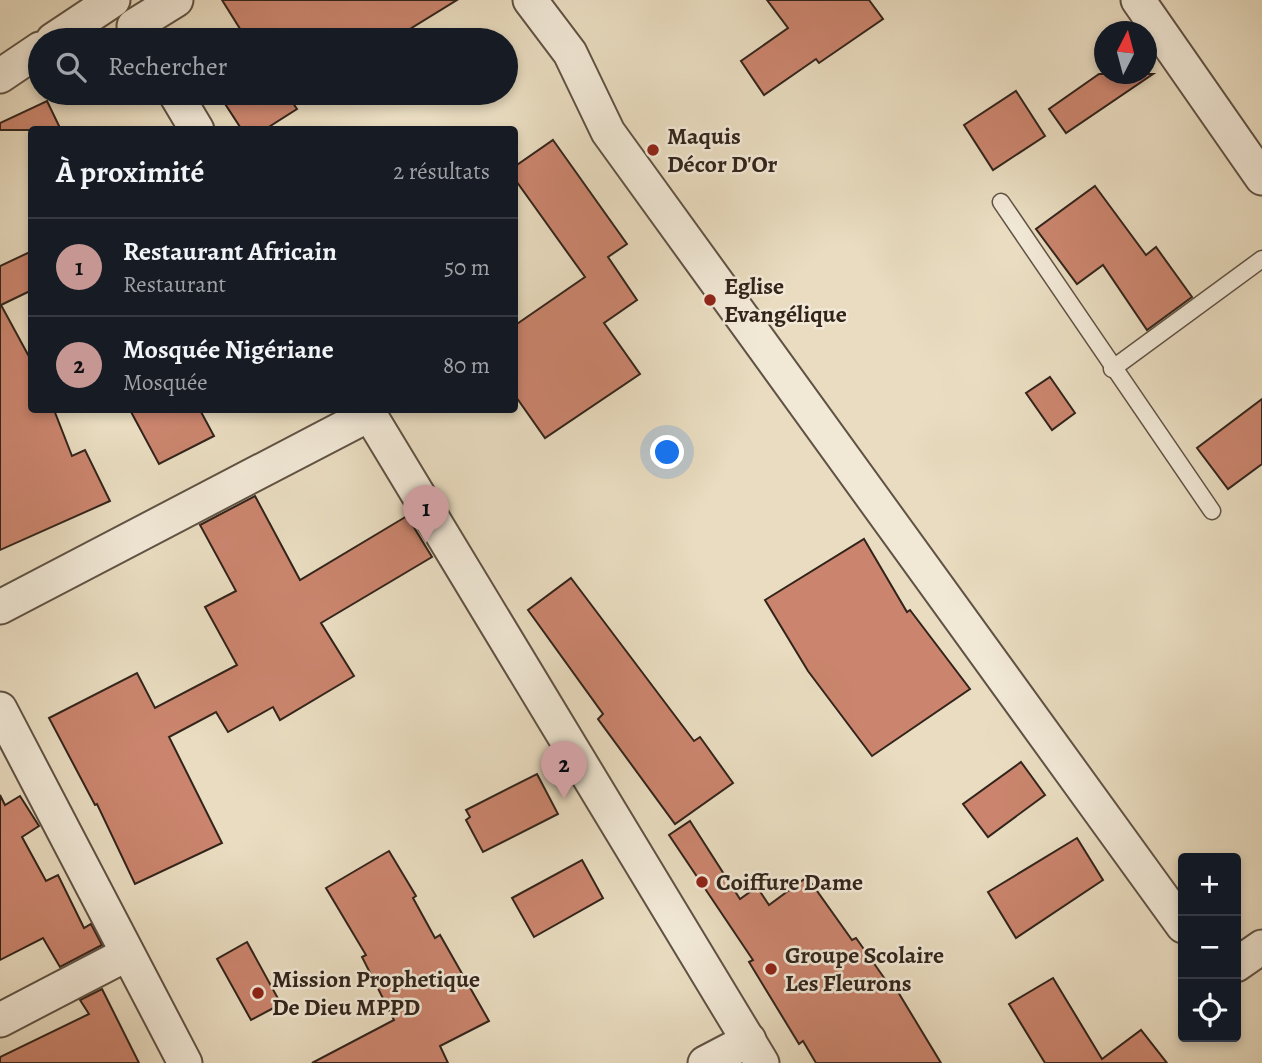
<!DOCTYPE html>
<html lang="fr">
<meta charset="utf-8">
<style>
body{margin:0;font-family:Alegreya,serif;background:#242831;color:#f1f3f6}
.controls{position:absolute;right:21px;bottom:21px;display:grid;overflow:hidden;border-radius:7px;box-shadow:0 4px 10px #0003}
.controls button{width:63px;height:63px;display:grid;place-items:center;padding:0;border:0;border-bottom:2px solid #363941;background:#171b24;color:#f1f3f6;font:35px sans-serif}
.compass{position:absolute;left:1094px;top:21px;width:63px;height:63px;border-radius:50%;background:#171b24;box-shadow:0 4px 10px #0003;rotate:6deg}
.you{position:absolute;left:668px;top:453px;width:24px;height:24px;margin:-18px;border:5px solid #fff;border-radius:50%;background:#1a73e8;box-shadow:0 0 0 10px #1a73e833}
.badge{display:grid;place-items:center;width:46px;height:46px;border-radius:50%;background:#c59692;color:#111;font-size:23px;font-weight:700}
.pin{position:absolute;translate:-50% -58px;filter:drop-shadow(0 2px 4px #0008)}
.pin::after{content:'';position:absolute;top:37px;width:24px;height:21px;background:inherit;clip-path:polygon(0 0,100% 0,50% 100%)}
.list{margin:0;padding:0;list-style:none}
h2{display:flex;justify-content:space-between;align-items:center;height:91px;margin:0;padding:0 28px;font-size:30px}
h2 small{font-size:23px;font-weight:400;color:#9ea1a6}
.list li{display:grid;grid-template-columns:46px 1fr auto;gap:21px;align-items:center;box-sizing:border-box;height:98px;padding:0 28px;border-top:2px solid #363941}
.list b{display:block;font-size:26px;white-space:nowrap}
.list p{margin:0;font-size:23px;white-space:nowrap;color:#9ea1a6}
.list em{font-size:23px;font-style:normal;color:#9ea1a6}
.icon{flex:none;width:38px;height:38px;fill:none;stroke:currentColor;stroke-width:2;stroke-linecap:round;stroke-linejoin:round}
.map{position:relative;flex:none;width:1262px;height:1063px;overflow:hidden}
.search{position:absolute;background:#171b24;box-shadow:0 4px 10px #0003;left:28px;top:28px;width:490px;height:77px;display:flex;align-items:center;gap:18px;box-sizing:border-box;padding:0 24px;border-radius:38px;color:#9ea1a6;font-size:26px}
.panel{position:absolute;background:#171b24;box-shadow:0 4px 10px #0003;left:28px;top:126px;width:490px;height:287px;border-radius:7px}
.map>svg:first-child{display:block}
</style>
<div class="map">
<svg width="1262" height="1063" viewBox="0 0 1262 1063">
<rect width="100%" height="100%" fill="#e9dcc0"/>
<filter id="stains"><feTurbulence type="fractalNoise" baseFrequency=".00286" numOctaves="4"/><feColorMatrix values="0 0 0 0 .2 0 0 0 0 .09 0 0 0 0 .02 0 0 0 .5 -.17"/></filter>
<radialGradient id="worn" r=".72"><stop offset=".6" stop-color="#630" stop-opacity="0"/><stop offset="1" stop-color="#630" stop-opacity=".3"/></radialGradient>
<g fill="#cb856e" stroke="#32241b" stroke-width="2">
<path d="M222 0H457L392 40H247Z"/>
<path d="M767 0H869L883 19 819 63 816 59 764 95 741 61 788 28Z"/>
<path d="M1099 74H1153L1066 133 1049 109Z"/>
<path d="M1016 91 1045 136 993 170 964 125Z"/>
<path d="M218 93H286L297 109 264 130H242Z"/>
<path d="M47 101 61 130H0V123Z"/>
<path d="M553 140 627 244 608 257 637 300 604 323 640 374 545 438 514 394V326L585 277 514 178V167Z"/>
<path d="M1095 186 1146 255 1156 247 1192 297 1147 330 1103 265 1077 284 1036 229Z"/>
<path d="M32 251V290L1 305 32 362V410H54L72 456 85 450 110 501 0 550V266Z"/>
<path d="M1050 377 1075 413 1052 430 1026 393Z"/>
<path d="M1262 399V464L1228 489 1197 448Z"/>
<path d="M130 410H200L214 436 159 464Z"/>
<path d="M255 496 300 580 407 516 432 557 321 623 354 676 280 720 273 707 228 732 216 712 169 737 222 843 135 884 97 804 95 805 49 718 137 673 155 708 237 665 205 607 236 591 200 525Z"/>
<path d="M864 539 907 612 910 610 970 689 872 756 808 671 765 600Z"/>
<path d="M571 578 694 741 700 737 733 783 675 824 598 719 603 714 528 610Z"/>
<path d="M1021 762 1045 795 988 837 963 804Z"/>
<path d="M537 774 558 814 483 852 466 820 470 817 466 810Z"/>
<path d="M0 795 5 805 20 796 39 826 22 837 46 881 58 875 84 928 91 924 102 945 60 967 43 938 0 960Z"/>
<path d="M690 821 740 899 757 887 769 905 807 877 852 940 856 938 892 989 895 987 941 1063H816L803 1041 799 1044 749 962 753 960 669 835Z"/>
<path d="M1077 838 1103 880 1016 938 988 892Z"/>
<path d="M389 851 416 896 413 898 435 938 440 935 489 1021 440 1046 448 1063H312L394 1020 362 957 366 955 326 888Z"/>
<path d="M582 860 603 898 534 937 512 898Z"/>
<path d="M247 942 281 1004 251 1020 217 959Z"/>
<path d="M1053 978 1102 1059 1141 1030 1167 1063H1045L1009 1004Z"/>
<path d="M102 989 139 1063H0V1057L89 1014 80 1000Z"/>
</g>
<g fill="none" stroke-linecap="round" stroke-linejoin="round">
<g stroke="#605244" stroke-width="19">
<g id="lane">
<path d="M1001 202 1212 511"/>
<path d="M1112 369 1262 259"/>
</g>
</g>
<g stroke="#605244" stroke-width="37">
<g id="street">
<path d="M530 0 570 53 608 132 1183 926"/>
<path d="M1138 0 1262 178"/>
<path d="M134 26 176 0"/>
<path d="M53 40 113 0"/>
<path d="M0 76 40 49"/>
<path d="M175 93 197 130"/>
<path d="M367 410 762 1063"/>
<path d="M0 607 370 414"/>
<path d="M0 709 185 1063"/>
<path d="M1236 965 1262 947"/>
<path d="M0 1020 127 954"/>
<path d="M705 1063 749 1040"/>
</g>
</g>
<use href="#lane" stroke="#f1e8d6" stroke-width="16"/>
<use href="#street" stroke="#f1e8d6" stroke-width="33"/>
</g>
<g fill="#8f2418" stroke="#f1e8d6" stroke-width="2.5">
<circle cx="653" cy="150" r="7"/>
<circle cx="710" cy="300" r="7"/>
<circle cx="702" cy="882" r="7"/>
<circle cx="771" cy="969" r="7"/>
<circle cx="258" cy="993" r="7"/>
</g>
<g text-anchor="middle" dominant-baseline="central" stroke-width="5" stroke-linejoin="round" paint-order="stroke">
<g font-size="24" font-weight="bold" fill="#32241b" stroke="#f1e8d6" text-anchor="start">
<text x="667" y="136">Maquis<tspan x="667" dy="28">Décor D'Or</tspan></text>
<text x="724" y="286">Eglise<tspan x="724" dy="28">Evangélique</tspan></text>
<text x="716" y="882">Coiffure Dame</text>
<text x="785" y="955">Groupe Scolaire<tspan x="785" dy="28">Les Fleurons</tspan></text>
<text x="272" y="979">Mission Prophetique<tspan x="272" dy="28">De Dieu MPPD</tspan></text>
</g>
</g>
<rect width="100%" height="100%" filter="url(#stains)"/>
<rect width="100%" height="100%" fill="url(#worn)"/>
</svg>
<div class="controls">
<button>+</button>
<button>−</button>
<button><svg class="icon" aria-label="locate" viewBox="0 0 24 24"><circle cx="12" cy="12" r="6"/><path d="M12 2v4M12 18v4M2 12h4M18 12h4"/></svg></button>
</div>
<svg class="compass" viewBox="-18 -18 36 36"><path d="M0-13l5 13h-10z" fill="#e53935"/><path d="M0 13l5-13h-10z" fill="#9ea1a6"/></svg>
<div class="you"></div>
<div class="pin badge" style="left:426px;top:543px">1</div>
<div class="pin badge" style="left:564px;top:799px">2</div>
<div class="search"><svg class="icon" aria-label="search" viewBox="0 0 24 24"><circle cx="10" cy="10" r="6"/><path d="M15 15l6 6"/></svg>Rechercher</div>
<section class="panel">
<h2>À proximité<small>2 résultats</small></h2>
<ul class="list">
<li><span class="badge">1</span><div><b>Restaurant Africain</b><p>Restaurant</p></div><em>50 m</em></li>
<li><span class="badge">2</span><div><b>Mosquée Nigériane</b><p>Mosquée</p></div><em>80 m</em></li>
</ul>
</section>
</div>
